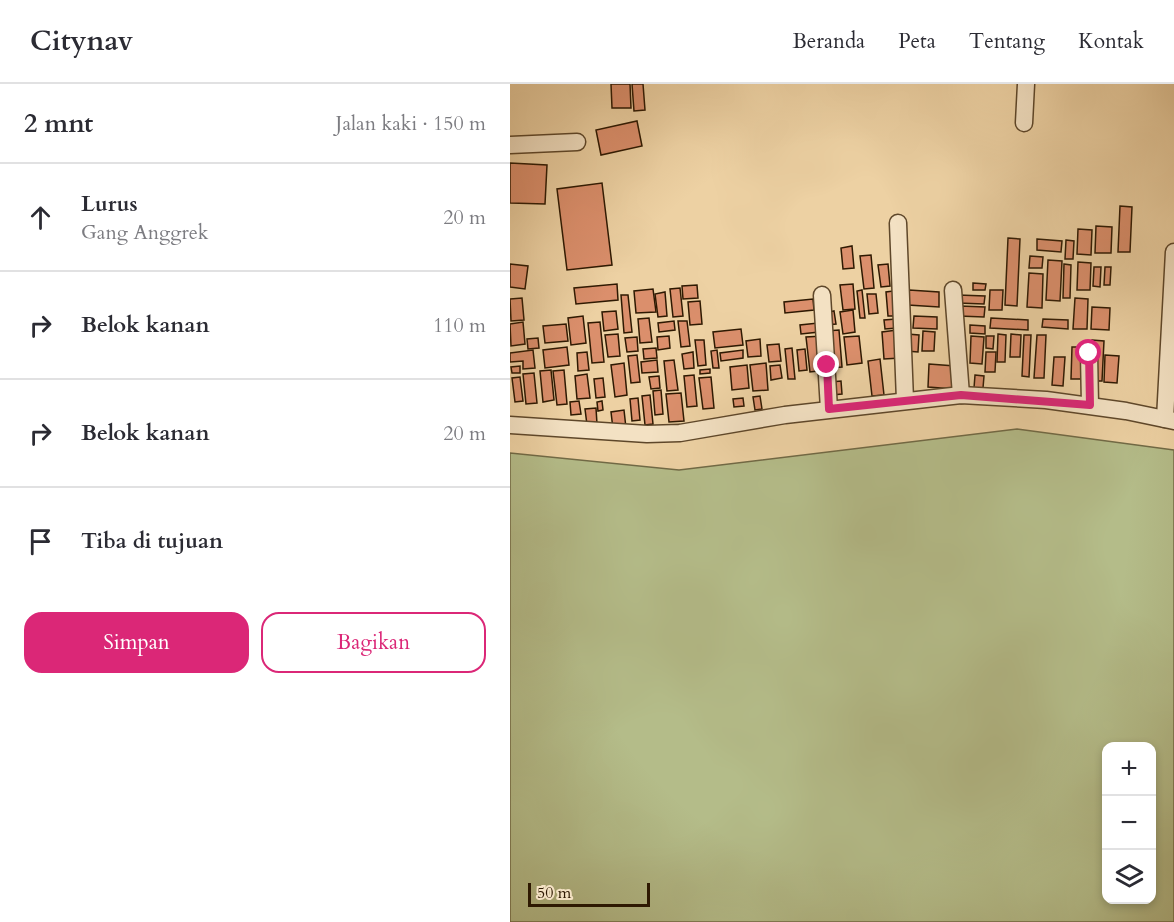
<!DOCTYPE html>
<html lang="id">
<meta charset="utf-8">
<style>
body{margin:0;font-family:Cardo,serif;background:#f2f2f3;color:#2b2b33}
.controls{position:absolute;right:18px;bottom:18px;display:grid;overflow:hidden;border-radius:12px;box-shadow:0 3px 9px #0003}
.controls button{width:54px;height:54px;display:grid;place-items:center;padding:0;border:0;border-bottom:2px solid #e1e1e2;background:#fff;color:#2b2b33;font:30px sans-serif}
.scale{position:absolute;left:18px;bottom:15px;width:122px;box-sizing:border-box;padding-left:6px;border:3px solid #2e1902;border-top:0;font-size:16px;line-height:21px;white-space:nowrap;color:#2e1902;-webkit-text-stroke:4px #f3e1c3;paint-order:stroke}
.stop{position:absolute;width:18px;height:18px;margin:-14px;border:4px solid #db2777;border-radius:50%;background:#fff}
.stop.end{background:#db2777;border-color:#fff;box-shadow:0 2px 6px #0008}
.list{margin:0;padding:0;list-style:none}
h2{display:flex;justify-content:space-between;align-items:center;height:78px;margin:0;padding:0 24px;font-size:26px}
h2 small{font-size:20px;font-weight:400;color:#7c7c81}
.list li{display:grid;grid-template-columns:39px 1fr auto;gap:18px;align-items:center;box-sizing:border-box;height:108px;padding:0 24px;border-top:2px solid #e1e1e2}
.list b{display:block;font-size:22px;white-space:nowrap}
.list p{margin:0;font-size:20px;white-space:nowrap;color:#7c7c81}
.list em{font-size:20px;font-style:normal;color:#7c7c81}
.actions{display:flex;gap:12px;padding:18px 24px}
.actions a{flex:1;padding:14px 0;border:2px solid #db2777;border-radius:18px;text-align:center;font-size:21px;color:#db2777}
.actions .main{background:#db2777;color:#fff}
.icon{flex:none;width:33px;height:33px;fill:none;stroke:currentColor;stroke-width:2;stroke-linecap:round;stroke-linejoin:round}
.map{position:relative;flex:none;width:664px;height:838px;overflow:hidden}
header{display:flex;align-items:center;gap:36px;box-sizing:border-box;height:84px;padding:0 30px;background:#fff;border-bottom:2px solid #e1e1e2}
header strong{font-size:28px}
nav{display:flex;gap:33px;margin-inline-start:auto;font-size:21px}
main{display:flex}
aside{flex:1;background:#fff}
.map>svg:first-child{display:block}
</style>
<header>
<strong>Citynav</strong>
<nav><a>Beranda</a><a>Peta</a><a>Tentang</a><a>Kontak</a></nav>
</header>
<main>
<aside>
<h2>2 mnt<small>Jalan kaki · 150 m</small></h2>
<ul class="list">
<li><svg class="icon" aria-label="ahead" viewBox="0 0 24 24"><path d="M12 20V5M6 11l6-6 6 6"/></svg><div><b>Lurus</b><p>Gang Anggrek</p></div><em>20 m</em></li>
<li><svg class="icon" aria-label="right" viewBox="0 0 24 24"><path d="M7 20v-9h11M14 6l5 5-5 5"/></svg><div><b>Belok kanan</b></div><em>110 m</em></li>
<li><svg class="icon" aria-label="right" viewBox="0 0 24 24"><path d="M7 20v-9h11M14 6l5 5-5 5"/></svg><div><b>Belok kanan</b></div><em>20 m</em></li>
<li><svg class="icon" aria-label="arrive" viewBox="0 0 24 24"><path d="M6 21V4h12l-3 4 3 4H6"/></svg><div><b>Tiba di tujuan</b></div></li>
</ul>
<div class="actions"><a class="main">Simpan</a><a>Bagikan</a></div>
</aside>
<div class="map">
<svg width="664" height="838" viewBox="0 0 664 838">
<rect width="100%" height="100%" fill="#edd1a3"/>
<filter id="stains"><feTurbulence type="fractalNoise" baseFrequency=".00333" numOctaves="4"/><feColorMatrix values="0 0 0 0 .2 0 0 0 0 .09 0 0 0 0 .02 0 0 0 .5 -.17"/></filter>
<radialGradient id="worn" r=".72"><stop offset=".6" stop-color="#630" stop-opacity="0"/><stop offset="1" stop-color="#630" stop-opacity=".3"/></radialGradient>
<path fill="#b4bc89" stroke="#716a46" stroke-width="1.5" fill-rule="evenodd" d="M507 345 664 366V838H0V369L169 386ZM596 662H642V816H596Z"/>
<g fill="#db8f6c" stroke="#2e1902" stroke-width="1.5">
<path d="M101 0H120L121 24H102Z"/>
<path d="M122 0H133L135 26 124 27Z"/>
<path d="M127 37 132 62 91 71 86 46Z"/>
<path d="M0 79 37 81 35 120 0 119Z"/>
<path d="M92 99 102 181 57 186 47 105Z"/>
<path d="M610 122 622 123 620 168H608Z"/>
<path d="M586 142 602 143 601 169H585Z"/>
<path d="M568 145 582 146 581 171 567 170Z"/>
<path d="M498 154 510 155 507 222 495 221Z"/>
<path d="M527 155 552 157 551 168 527 166Z"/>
<path d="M556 156 564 157 563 175H555Z"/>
<path d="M342 162 344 184 333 185 331 164Z"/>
<path d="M361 171 364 204 354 205 350 172Z"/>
<path d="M520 172 533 173 532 184H519Z"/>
<path d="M538 176 552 177 550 217 536 216Z"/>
<path d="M568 178 581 179 580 206H567Z"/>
<path d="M0 180 18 182 15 205 0 203Z"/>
<path d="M378 180 380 202 371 203 368 181Z"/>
<path d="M554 180 561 181 560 214H553Z"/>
<path d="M584 183H591L590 203 583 202Z"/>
<path d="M595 183H601L600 201H594Z"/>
<path d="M519 189 533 190 532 224 517 223Z"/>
<path d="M463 199 476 200 475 206H463Z"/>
<path d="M107 200 108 216 66 220 64 204Z"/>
<path d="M343 200 345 225 333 226 330 201Z"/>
<path d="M187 201 188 214 173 215 172 202Z"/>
<path d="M170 204 173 232 163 233 160 205Z"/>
<path d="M143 205 146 228 126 229 124 207Z"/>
<path d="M352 206 355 234H350L347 207Z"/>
<path d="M399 206 429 208V223L398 221Z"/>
<path d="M480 206H493L492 226H479Z"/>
<path d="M383 207 386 232H378L376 208Z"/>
<path d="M155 208 157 232 148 233 145 210Z"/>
<path d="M357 210H366L368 229 359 230Z"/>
<path d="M111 211H118L122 248 114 249Z"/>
<path d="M448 211 475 212 474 220 448 219Z"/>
<path d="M12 214 14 236 1 237 0 215Z"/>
<path d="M565 214 578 215 577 245H563Z"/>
<path d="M303 215 304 226 275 229 274 218Z"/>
<path d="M190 217 192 240 180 241 178 218Z"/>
<path d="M450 222 475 223 474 233 449 232Z"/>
<path d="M582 223 600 224 599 246 581 245Z"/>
<path d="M343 226 345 248 333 250 330 228Z"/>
<path d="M106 227 108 245 94 247 92 228Z"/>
<path d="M324 227 326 240 315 241 314 229Z"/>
<path d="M73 232 76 259 61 261 58 234Z"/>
<path d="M404 232 427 233V245L403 244Z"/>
<path d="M139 234 142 258 130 259 128 235Z"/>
<path d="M481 234 518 236V246L480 244Z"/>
<path d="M386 235 387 244 375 245 374 236Z"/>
<path d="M533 235 558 236V245L532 243Z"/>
<path d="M164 237 165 246 149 248 148 239Z"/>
<path d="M168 237H177L180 262 171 263Z"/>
<path d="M13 238 15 260 1 262 0 240Z"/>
<path d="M90 238 94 278 82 279 78 239Z"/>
<path d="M308 239 309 248 291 250 290 241Z"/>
<path d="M56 240 58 257 35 259 33 242Z"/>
<path d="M460 241 475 242V250L460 249Z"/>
<path d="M231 245 233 261 205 264 203 248Z"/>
<path d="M329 246 332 283 319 284 316 247Z"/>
<path d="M387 246 390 274 374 275 372 248Z"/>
<path d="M413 247 425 248 424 267H412Z"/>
<path d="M108 250 110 272 98 273 95 251Z"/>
<path d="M397 250 409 251 408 268 396 267Z"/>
<path d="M488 250 496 251 495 278H487Z"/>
<path d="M501 250 511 251 510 273H500Z"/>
<path d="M514 251H521L519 293 512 292Z"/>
<path d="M527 251H536L534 294H524Z"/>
<path d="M159 252 160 264 148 266 147 253Z"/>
<path d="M313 252 316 286 300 288 296 253Z"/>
<path d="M349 252 352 279 337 281 334 253Z"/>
<path d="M461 252 474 253 472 280 460 279Z"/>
<path d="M476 252H484L483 265 476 264Z"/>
<path d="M127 253 128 267 117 268 115 254Z"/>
<path d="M28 254 29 264 18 265 17 255Z"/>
<path d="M250 255 251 272 238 273 236 257Z"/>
<path d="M185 256H194L196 281 188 282Z"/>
<path d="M582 256 594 257 592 297H581Z"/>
<path d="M269 260 271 277 259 278 257 261Z"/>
<path d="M57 263 59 281 35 284 33 266Z"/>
<path d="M562 263H573L571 295H561Z"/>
<path d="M146 264 147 274 134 275 133 265Z"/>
<path d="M282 264 285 295H278L275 265Z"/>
<path d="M295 265 297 286 289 287 287 266Z"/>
<path d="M23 266 25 284 13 285V277L0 278V269Z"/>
<path d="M207 266 209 284H203L201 267Z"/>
<path d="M233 266V274L211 277 210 269Z"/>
<path d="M77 268 79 286 68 287 67 269Z"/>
<path d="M183 268 184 284 174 285 172 270Z"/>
<path d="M476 268H486L485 288H475Z"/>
<path d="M127 271 130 298 121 299 118 272Z"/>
<path d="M595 271 609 272 607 299 594 298Z"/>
<path d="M544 273H555L553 302 542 301Z"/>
<path d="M370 275 374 311 362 312 358 277Z"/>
<path d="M147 276 148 288 132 289 131 278Z"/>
<path d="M164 276 168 306 157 307 154 277Z"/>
<path d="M114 279 117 311 105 313 101 281Z"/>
<path d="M256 279 258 306 243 307 240 281Z"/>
<path d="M419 280 445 282 444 305 418 303Z"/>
<path d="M237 281 239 304 222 306 220 283Z"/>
<path d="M270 281 272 294 261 296 260 282Z"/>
<path d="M10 282V289H2L1 283Z"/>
<path d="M200 285V289L190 290V286Z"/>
<path d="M41 286 44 316 33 318 30 287Z"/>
<path d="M54 286 57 320 47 321 43 287Z"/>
<path d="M24 289 27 319 16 320 13 290Z"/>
<path d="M77 290 80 314 67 315 65 292Z"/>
<path d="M184 291 187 322 177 323 174 292Z"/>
<path d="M465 291 474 292 473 304H464Z"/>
<path d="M149 292 150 304 141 305 139 293Z"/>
<path d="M10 293 13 317 5 318 2 294Z"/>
<path d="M201 293 204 324 193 325 189 294Z"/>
<path d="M93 294 95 313 86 314 84 295Z"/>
<path d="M331 297 332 310 322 311 321 298Z"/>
<path d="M151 306 153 330 145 331 143 307Z"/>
<path d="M171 309 174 337 159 338 156 310Z"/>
<path d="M140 311 143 340 135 341 132 312Z"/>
<path d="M250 312 252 325 245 326 243 313Z"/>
<path d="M128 314 130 336 122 337 120 315Z"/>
<path d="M233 314 234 322 224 323 223 315Z"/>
<path d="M69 317 71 330 61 331 60 318Z"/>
<path d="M92 317 93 326 88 327 87 318Z"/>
<path d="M86 324 87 340 77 341 75 325Z"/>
<path d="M114 326 116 344 103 345 101 328Z"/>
</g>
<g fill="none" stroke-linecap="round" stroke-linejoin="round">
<g stroke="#5e472a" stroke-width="19">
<g id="minor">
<path d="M514 39 516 0"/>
<path d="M0 61 67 58"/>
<path d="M388 139 395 316"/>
<path d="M443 206 451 311"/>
<path d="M312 211 319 325"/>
<path d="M579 269 580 321"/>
<path d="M655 335 664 168"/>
<path d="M0 341 137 350 170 349 275 331 451 311 536 316 616 327 664 337"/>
</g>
</g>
<use href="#minor" stroke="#f3e1c3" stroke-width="16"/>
</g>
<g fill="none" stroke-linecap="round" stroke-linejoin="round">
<path stroke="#db2777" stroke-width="8" d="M317 281 319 325 451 311 580 321 579 269"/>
</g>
<rect width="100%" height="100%" filter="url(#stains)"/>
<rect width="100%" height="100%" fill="url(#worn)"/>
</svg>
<div class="controls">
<button>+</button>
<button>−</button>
<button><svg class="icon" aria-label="layers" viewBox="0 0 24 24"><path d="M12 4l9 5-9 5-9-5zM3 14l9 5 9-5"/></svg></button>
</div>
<div class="scale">50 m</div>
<div class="stop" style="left:579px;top:269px"></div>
<div class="stop end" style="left:317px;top:281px"></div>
</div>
</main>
